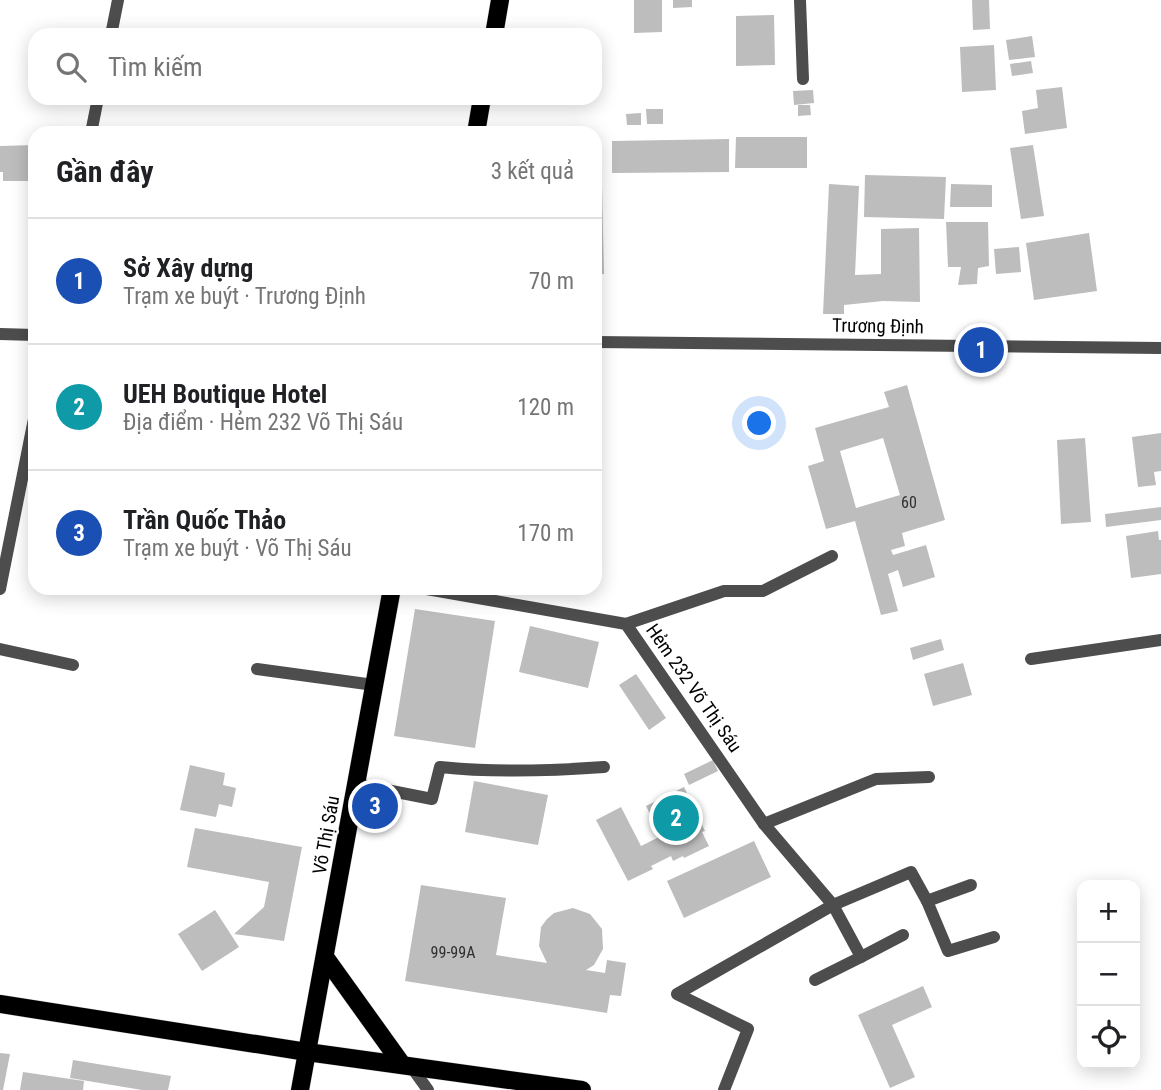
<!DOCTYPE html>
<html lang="vi">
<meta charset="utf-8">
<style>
body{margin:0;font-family:"Roboto Condensed",sans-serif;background:#f2f2f2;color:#202124}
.controls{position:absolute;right:21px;bottom:21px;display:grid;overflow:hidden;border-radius:14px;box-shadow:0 4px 18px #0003}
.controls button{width:63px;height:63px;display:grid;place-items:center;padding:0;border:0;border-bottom:2px solid #e0e0e0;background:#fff;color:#202124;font:35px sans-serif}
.you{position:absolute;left:760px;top:424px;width:24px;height:24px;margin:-18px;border:5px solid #fff;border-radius:50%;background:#1a73e8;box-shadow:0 0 0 10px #1a73e833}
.badge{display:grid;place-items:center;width:46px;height:46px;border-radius:50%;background:#000;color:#fff;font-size:23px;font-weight:700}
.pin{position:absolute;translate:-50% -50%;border:4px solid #fff;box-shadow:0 2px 7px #0006}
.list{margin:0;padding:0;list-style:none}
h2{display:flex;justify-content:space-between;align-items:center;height:91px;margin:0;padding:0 28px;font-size:30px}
h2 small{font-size:23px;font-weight:400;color:#757577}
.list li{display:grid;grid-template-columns:46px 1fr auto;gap:21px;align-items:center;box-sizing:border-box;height:126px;padding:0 28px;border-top:2px solid #e0e0e0}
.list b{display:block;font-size:26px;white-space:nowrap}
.list p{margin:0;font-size:23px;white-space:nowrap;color:#757577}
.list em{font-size:23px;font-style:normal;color:#757577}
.icon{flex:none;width:38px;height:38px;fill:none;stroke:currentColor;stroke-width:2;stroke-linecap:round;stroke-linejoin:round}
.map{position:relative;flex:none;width:1161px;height:1090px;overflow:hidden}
.search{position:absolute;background:#fff;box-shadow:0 4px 18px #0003;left:28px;top:28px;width:574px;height:77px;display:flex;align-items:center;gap:18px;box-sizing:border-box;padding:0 24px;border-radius:21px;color:#757577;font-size:26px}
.panel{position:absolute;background:#fff;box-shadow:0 4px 18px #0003;left:28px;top:126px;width:574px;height:469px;border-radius:21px}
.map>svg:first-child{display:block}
</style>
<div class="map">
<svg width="1161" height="1090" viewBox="0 0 1161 1090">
<rect width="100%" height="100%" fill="#fff"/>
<g fill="#bdbdbd" fill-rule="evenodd">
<path d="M634 0H662V32L634 33Z"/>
<path d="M673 0H692V7L673 8Z"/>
<path d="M972 0H989L990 29 973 30Z"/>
<path d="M774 15 775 65 736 66V16Z"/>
<path d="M1032 36 1035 57 1009 60 1006 40Z"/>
<path d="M994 45 996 90 962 92 960 47Z"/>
<path d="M1031 61 1033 73 1012 76 1010 64Z"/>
<path d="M1062 87 1067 128 1025 134 1022 111 1038 108 1036 90Z"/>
<path d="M813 90 814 103 794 105 793 91Z"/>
<path d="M798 105H810L811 115 798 116Z"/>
<path d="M646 109H663V124H647Z"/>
<path d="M641 113V125H627L626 114Z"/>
<path d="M736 137H807V168H735Z"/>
<path d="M729 139V172L612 173V141Z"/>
<path d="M35 145V181H3V172H0V146Z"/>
<path d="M1033 145 1044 216 1021 219 1010 148Z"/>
<path d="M865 175 946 177 944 219 864 217Z"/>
<path d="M595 184H602L604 274H595Z"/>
<path d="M829 184 859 186 855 275 881 274V229L919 228 920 302 883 301 844 305V314H823Z"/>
<path d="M951 184 992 185V207H950Z"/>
<path d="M946 222H988L989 266 978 268 977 284 958 285 961 267H948Z"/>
<path d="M1089 233 1097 291 1034 300 1026 243Z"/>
<path d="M1019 247 1021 272 996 274 994 249Z"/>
<path d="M907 385 945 520 902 533 905 546 891 550 893 555 926 545 935 577 903 587 898 570 888 574 898 611 881 615 855 521 826 529 808 466 824 461 815 428 889 407 884 392ZM883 438 900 495 856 508 840 451Z"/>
<path d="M1161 433V471L1154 472 1156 485 1138 487 1132 437Z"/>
<path d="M1085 438 1091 522 1061 524 1057 440Z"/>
<path d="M1161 507V520L1106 527 1105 514Z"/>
<path d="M1158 531 1159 540H1161V574L1131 578 1126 536Z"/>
<path d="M415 609 495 621 475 748 394 736Z"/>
<path d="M530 626 599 642 588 688 519 672Z"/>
<path d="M941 639 944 650 913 660 910 648Z"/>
<path d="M963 663 972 695 933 706 924 674Z"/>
<path d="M636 674 666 718 649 730 619 685Z"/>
<path d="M713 760 718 771 689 785 684 774Z"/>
<path d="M190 765 225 773 223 785 236 788 232 807 219 804 216 817 180 810Z"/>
<path d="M474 781 548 795 538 845 465 832Z"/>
<path d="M684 787 705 831 702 832 709 846 684 858 683 856 673 861 671 856 651 866 653 869 628 881 596 820 621 807 641 846 661 836 646 806Z"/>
<path d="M195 828 302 847 284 941 234 934 264 907 269 882 187 867Z"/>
<path d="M754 841 771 877 684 918 667 881Z"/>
<path d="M421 885 506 898 496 955 547 963 539 946 541 927 547 919 554 913 573 908 590 914 602 929 603 949 594 965 586 970 605 973 607 960 626 963 621 996 610 995 607 1013 405 981Z"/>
<path d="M215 910 239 947 202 971 178 934Z"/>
<path d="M923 986 932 1007 892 1025 915 1077 890 1088 858 1015Z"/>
<path d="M0 1053 10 1054 3 1090H0Z"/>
<path d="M73 1060 171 1076 168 1090H142L70 1078Z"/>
<path d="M23 1072 84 1081 83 1090H20Z"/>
</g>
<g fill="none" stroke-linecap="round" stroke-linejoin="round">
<g stroke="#dbdbdb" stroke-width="19">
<g id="major">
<path d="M494 35 500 0"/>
<path d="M476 133 482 98"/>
<path d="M325 957 401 1063"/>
<path d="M0 1004 307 1052 582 1090"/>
<path d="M300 1090 392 588"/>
</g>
</g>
<g stroke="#4d4d4d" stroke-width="12">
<path d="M800 0 803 79"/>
<path d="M111 35 118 0"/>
<path d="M91 133 98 98"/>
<path d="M0 334 35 335"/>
<path d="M595 342 1161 348"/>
<path d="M421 588 626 624 764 824 833 905 861 957 903 935"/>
<path d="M0 589 35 414"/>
<path d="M626 624 724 591H763L832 556"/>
<path d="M0 649 73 665"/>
<path d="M1031 659 1161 640"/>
<path d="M257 669 374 685"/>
<path d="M356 784 432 799 440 767C495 773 549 771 604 767"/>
<path d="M764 824 876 779 929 777"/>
<path d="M927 901 971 885"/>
<path d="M815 980 861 957"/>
<path d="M410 1065 428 1090"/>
<path d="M724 1090 748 1029 677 994 833 905 911 872 927 901 948 951 994 937"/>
</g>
<use href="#major" stroke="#000" stroke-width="18"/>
</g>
<g text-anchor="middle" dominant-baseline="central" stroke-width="5" stroke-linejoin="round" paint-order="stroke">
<g font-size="16" fill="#2f2f2f">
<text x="909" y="502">60</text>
<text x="453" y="952">99-99A</text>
</g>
<g font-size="19" fill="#000" stroke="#fff">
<text transform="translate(878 326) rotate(1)">Trương Định</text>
<text transform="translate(694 688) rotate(55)">Hẻm 232 Võ Thị Sáu</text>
<text transform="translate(326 835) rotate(-80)">Võ Thị Sáu</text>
</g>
</g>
</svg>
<div class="controls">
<button>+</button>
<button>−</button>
<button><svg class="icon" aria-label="locate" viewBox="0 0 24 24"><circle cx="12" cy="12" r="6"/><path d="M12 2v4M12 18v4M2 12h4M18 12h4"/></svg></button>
</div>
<div class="you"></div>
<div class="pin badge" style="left:981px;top:350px;background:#1a4fb4">1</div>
<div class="pin badge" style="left:676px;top:818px;background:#0f9aa8">2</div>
<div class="pin badge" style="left:375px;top:806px;background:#1a4fb4">3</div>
<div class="search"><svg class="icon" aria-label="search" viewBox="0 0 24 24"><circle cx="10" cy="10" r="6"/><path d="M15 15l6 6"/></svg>Tìm kiếm</div>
<section class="panel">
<h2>Gần đây<small>3 kết quả</small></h2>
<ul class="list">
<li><span class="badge" style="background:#1a4fb4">1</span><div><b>Sở Xây dựng</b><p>Trạm xe buýt · Trương Định</p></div><em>70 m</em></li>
<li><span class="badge" style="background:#0f9aa8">2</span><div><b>UEH Boutique Hotel</b><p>Địa điểm · Hẻm 232 Võ Thị Sáu</p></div><em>120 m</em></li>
<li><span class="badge" style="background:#1a4fb4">3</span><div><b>Trần Quốc Thảo</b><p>Trạm xe buýt · Võ Thị Sáu</p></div><em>170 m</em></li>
</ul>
</section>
</div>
